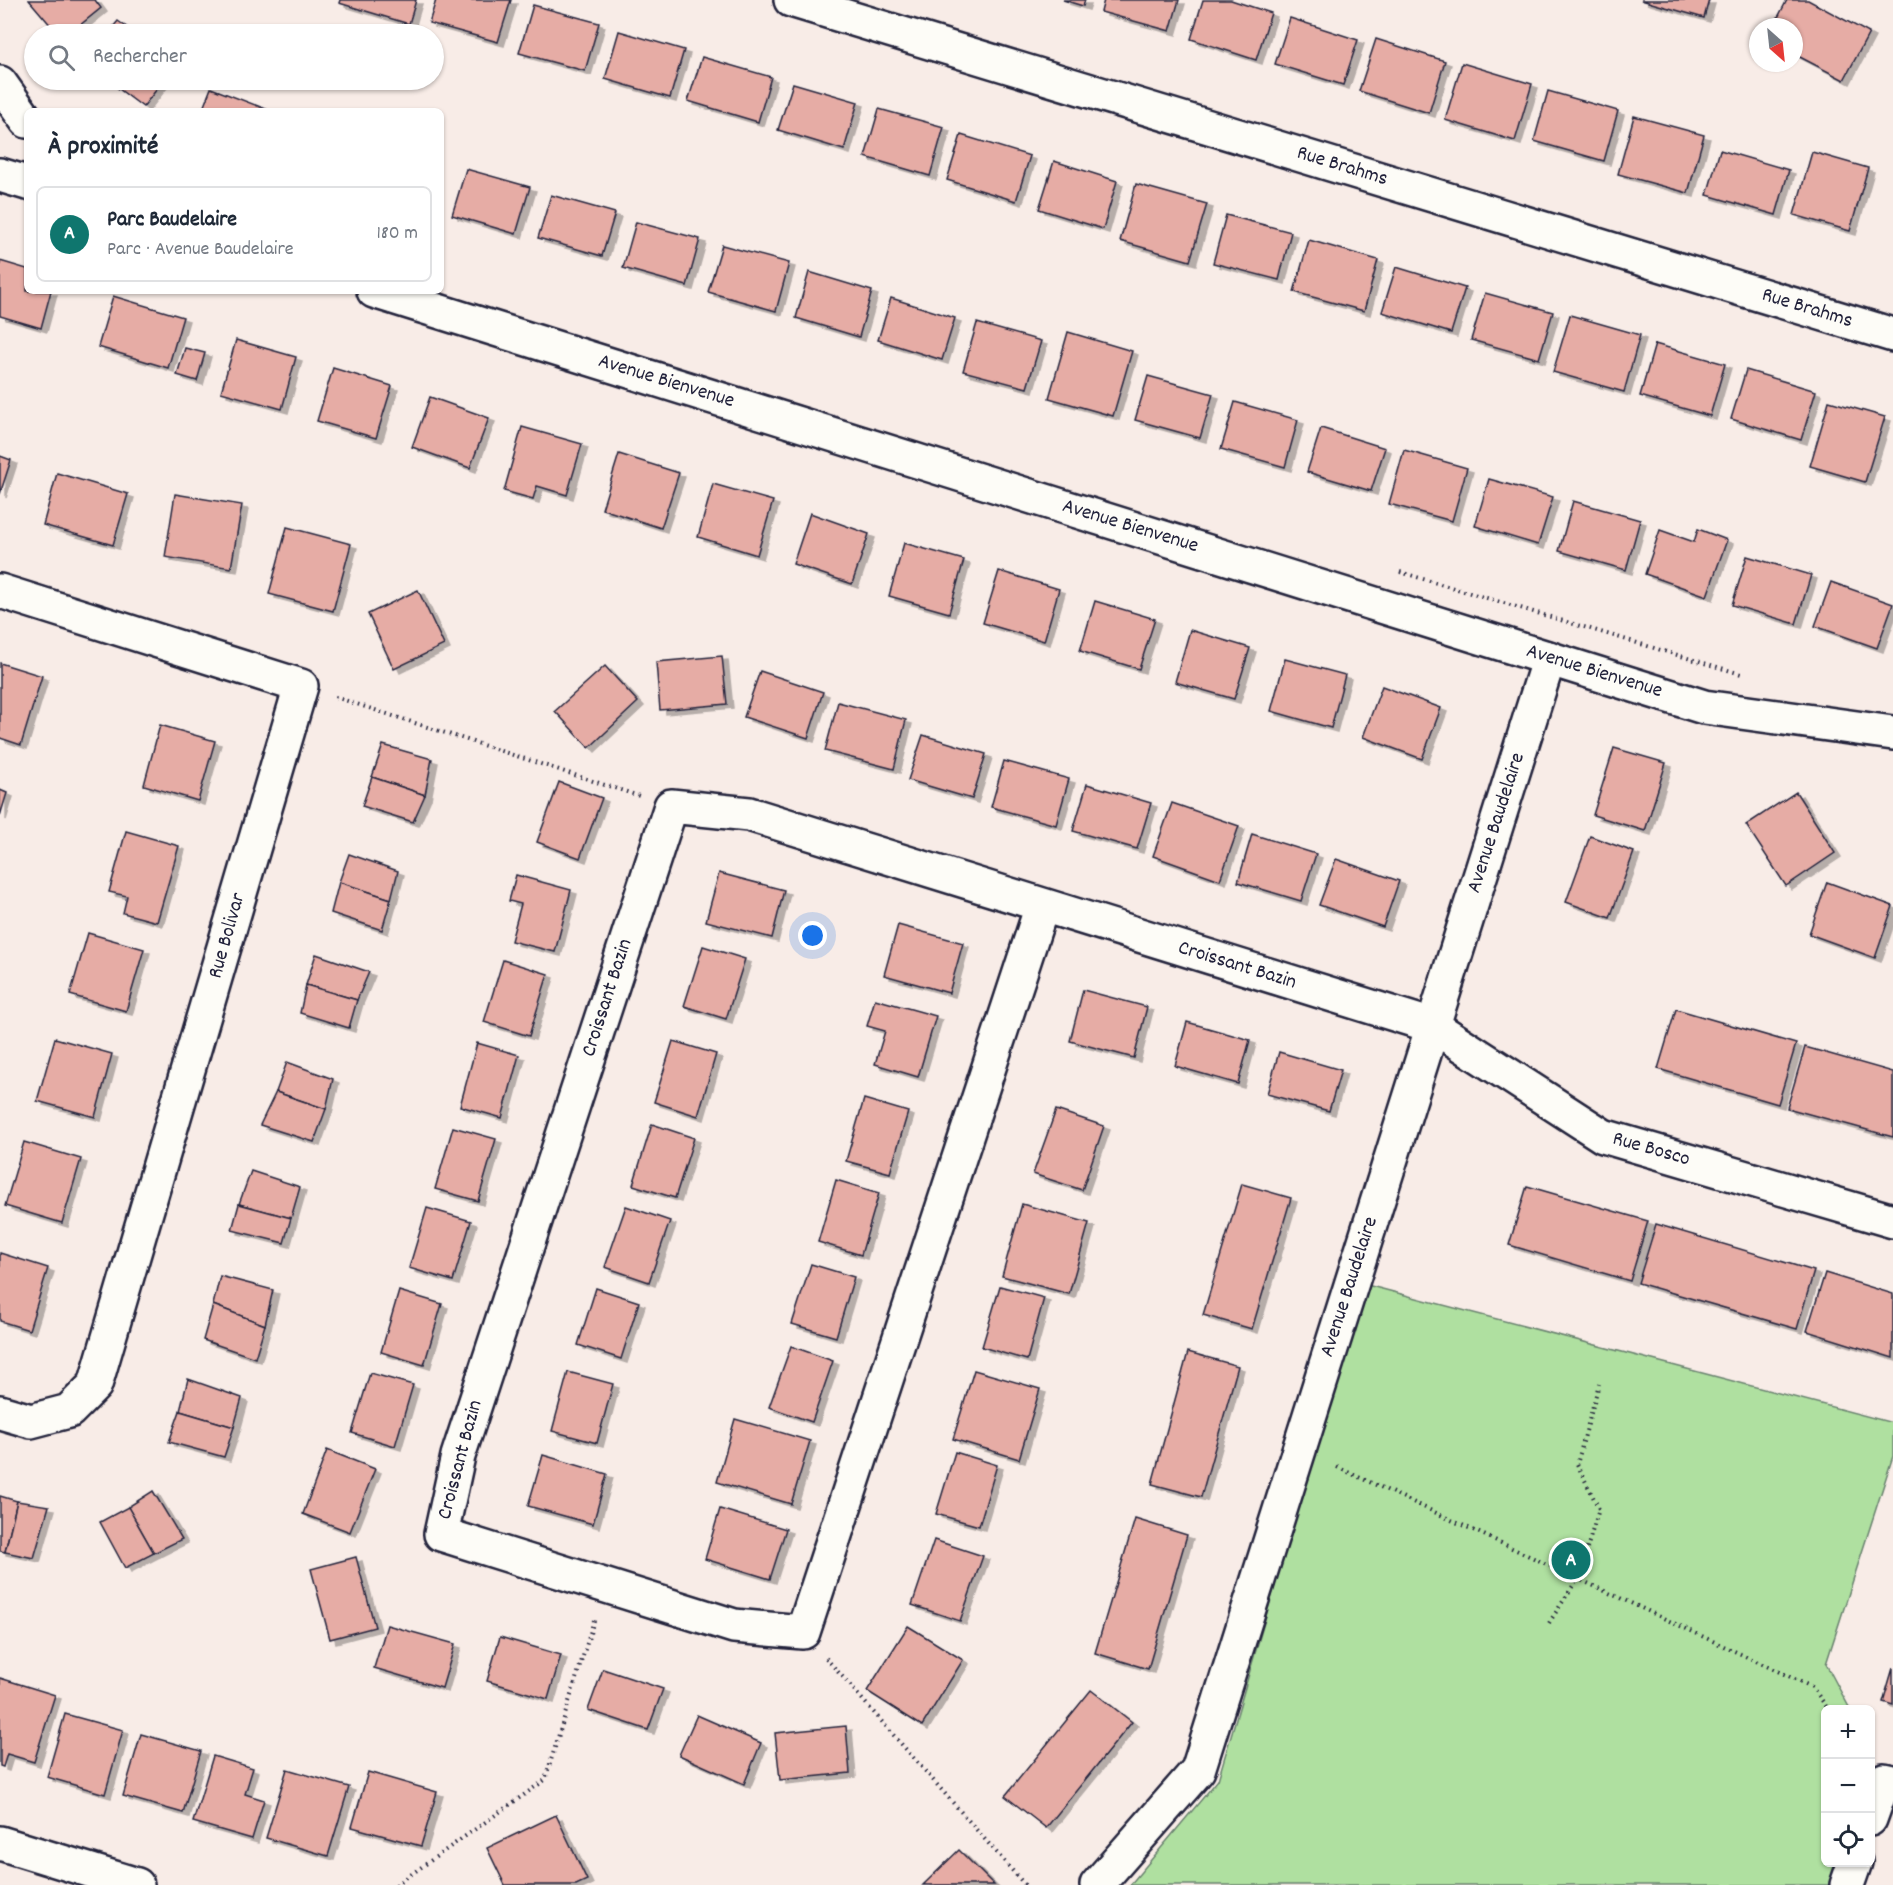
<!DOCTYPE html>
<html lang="fr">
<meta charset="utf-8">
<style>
body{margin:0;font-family:Dekko,sans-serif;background:#f6f6f7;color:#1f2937}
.controls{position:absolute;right:18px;bottom:18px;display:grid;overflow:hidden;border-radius:9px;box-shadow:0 2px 4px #0004}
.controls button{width:54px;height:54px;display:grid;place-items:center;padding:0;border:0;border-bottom:2px solid #e0e1e3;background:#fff;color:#1f2937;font:30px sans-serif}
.compass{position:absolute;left:1749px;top:18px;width:54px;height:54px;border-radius:50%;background:#fff;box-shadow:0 2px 4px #0004;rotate:153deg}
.you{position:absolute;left:813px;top:936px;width:21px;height:21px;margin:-15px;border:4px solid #fff;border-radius:50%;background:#1a73e8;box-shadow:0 0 0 9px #1a73e833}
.badge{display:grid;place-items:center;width:39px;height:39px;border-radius:50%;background:#0f766e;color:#fff;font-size:20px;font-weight:700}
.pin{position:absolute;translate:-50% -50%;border:3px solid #fff;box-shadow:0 2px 6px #0006}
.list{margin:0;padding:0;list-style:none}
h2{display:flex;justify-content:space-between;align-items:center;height:78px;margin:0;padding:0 24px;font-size:26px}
h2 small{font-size:20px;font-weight:400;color:#747a83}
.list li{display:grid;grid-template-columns:39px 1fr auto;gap:18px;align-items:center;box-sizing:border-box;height:96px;margin:0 12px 12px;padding:0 12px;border:2px solid #e0e1e3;border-radius:9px}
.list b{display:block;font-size:22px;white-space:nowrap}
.list p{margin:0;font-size:20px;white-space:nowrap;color:#747a83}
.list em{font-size:20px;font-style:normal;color:#747a83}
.icon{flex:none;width:33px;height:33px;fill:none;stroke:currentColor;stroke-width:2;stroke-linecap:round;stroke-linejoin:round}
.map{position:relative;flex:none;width:1893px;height:1885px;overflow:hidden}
.search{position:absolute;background:#fff;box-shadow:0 2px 4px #0004;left:24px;top:24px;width:420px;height:66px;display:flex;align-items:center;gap:15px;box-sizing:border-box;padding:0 21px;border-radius:33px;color:#747a83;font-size:22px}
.panel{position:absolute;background:#fff;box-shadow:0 2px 4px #0004;left:24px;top:108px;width:420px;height:186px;border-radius:9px}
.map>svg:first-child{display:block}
</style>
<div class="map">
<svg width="1893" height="1885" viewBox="0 0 1893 1885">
<defs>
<filter id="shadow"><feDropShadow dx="6" dy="4" stdDeviation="0" flood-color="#0004"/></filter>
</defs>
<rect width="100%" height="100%" fill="#f8ece7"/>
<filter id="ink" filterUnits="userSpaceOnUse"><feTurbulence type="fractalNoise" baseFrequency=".0167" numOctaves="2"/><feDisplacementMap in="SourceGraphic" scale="12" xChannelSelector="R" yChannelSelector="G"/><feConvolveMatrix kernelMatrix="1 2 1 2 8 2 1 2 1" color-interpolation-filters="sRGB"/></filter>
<g filter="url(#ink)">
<path fill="#afe0a0" stroke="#68816e" stroke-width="1.5" d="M1363 1284 1893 1423V1456L1826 1664 1850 1709 1826 1710V1862L1843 1863 1835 1885H1130L1218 1780Z"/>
<g fill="#e6aca5" stroke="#22223b" stroke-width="1.5" filter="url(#shadow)">
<path d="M29 0H95L101 8 69 34H58Z"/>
<path d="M340 0H416L409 24 339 3Z"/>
<path d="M436 0H511L498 42 429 23Z"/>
<path d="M1063 0H1085L1083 6Z"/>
<path d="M1104 0H1179L1170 31 1101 12Z"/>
<path d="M1203 0H1231L1271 13 1256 60 1191 39Z"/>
<path d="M1641 0H1709L1704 18Z"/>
<path d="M1787 0H1808L1869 33 1844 80 1794 54V27H1773Z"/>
<path d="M533 5 599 23 585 71 519 53Z"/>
<path d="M1290 18 1358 40 1343 85 1275 64Z"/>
<path d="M118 21 136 34H107Z"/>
<path d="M619 31 684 50 670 98 605 79Z"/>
<path d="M1376 39 1445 61 1429 113 1359 91Z"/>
<path d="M702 57 771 77 758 122 688 101Z"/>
<path d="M1462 63 1532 84 1515 141 1445 120Z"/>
<path d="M107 80H164L143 107Z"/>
<path d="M793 83 858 102 844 150 778 130Z"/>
<path d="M211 88 271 111H202Z"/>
<path d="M1548 91 1618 111 1604 161 1534 141Z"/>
<path d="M879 109 944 127 930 176 865 157Z"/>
<path d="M1634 116 1704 135 1688 193 1618 174Z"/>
<path d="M961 135 1030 156 1016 201 947 180Z"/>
<path d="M1720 150 1789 170 1776 215 1707 195Z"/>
<path d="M1812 152 1868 168 1850 231 1794 215Z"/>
<path d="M1054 161 1117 181 1103 229 1039 209Z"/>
<path d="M466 169 530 187 516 234 452 215Z"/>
<path d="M1136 184 1207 204 1190 261 1120 241Z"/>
<path d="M551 195 615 213 602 256 538 238Z"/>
<path d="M1226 215 1291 232 1279 280 1213 263Z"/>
<path d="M636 222 700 239 687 286 623 268Z"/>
<path d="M1309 240 1378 260 1364 311 1294 292Z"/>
<path d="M722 245 789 263 776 311 708 292Z"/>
<path d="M0 261 27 269V291H51L41 328 0 316Z"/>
<path d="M1396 267 1465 288 1451 333 1382 312Z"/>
<path d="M809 272 872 291 859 337 796 318Z"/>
<path d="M1485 293 1553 312 1539 359 1471 340Z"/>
<path d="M113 296 183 317 168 368 98 347Z"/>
<path d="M891 298 955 318 942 360 878 340Z"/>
<path d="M1570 315 1640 335 1624 392 1553 372Z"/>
<path d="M977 323 1041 341 1027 388 963 371Z"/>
<path d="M1068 332 1132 351 1113 416 1049 398Z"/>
<path d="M236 340 296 357 282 409 221 392Z"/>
<path d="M1655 344 1725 364 1710 416 1640 396Z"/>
<path d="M185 348 205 353 197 381 177 375Z"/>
<path d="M333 368 392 386 376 438 317 421Z"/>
<path d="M1746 370 1816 391 1801 440 1731 419Z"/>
<path d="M1148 376 1213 394 1200 438 1135 420Z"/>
<path d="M430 397 489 418 470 468 412 447Z"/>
<path d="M1829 401 1885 417 1865 482 1810 466Z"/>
<path d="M1235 402 1298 420 1285 467 1221 449Z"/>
<path d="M522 427 582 444 567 495 537 486 533 499 504 491Z"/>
<path d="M1321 428 1385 448 1371 491 1307 472Z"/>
<path d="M1404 450 1467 468 1452 521 1389 504Z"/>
<path d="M619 454 679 473 661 528 602 509Z"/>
<path d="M0 456 11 460 0 494Z"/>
<path d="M57 473 128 494 113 545 43 525Z"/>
<path d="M1489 479 1553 497 1538 545 1475 526Z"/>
<path d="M713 484 773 501 757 555 698 537Z"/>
<path d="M175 494 242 505 231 568 165 557Z"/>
<path d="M1573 501 1640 520 1626 570 1559 551Z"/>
<path d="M810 513 869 534 852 584 793 564Z"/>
<path d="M287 527 351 544 333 611 269 594Z"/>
<path d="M1698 529 1727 540 1707 596 1645 574 1660 530 1694 542Z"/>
<path d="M904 543 964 560 949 613 889 596Z"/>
<path d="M1747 556 1811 575 1796 624 1732 605Z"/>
<path d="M999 571 1059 589 1044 641 983 623Z"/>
<path d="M1831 582 1893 604 1877 648 1815 626Z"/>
<path d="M418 590 444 645 394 669 368 614Z"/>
<path d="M1095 601 1155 619 1139 669 1080 651Z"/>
<path d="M1190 630 1250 648 1234 699 1175 682Z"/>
<path d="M722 656 727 704 660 710 656 662Z"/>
<path d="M1285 659 1345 675 1331 728 1271 711Z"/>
<path d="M0 663 42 676 21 745 0 738Z"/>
<path d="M605 666 638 702 589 748 555 711Z"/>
<path d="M760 671 823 692 808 738 744 717Z"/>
<path d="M1382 686 1441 708 1422 759 1363 737Z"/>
<path d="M838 702 906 720 894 769 825 751Z"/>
<path d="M160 725 215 741 198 801 144 785Z"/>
<path d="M923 735 986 754 972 799 908 780Z"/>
<path d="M383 745 432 759 425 795 372 777Z"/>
<path d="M1614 748 1666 763 1645 831 1593 815Z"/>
<path d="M1004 761 1069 779 1056 825 991 807Z"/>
<path d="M372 777 425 795 413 822 362 806Z"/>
<path d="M559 782 602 798 580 858 537 842Z"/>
<path d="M1087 784 1151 803 1137 849 1073 831Z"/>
<path d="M0 790 7 793 0 816Z"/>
<path d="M1796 792 1835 853 1786 886 1746 825Z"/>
<path d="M1172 803 1239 826 1220 880 1153 856Z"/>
<path d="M126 831 179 846 157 922 123 913 127 896 109 892Z"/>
<path d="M1252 834 1316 854 1301 901 1238 882Z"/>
<path d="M1590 836 1634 852 1610 918 1566 902Z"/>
<path d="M349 854 398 871 391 899 339 882Z"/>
<path d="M1336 859 1399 881 1383 927 1319 905Z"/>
<path d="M719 873 784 890 772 938 706 921Z"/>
<path d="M516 875 571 890 555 952 511 941 521 904 509 901Z"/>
<path d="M339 882 391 899 382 930 331 913Z"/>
<path d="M1827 882 1893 906 1875 958 1809 934Z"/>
<path d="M898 925 963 943 949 993 884 975Z"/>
<path d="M88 933 144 949 126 1011 70 995Z"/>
<path d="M703 946 745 959 726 1019 684 1006Z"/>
<path d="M316 954 369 972 357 1000 306 985Z"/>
<path d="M503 960 548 974 529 1036 484 1022Z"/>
<path d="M306 985 357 1000 349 1028 300 1013Z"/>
<path d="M1083 990 1147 1007 1134 1058 1070 1041Z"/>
<path d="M875 999 936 1016 918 1077 875 1064 885 1031 867 1026Z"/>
<path d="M1676 1009 1796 1044 1778 1104 1658 1069Z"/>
<path d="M1187 1022 1250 1040 1238 1084 1175 1066Z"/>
<path d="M55 1038 112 1054 95 1117 37 1101Z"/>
<path d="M673 1041 716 1054 698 1116 654 1102Z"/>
<path d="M477 1043 519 1055 502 1118 460 1106Z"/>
<path d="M1805 1047 1893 1072V1137L1787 1108Z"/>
<path d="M1279 1052 1341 1070 1329 1111 1267 1094Z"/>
<path d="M287 1062 333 1079 326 1109 276 1092Z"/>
<path d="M276 1092 326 1109 314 1142 260 1125Z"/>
<path d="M864 1099 908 1112 890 1173 846 1161Z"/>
<path d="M1056 1110 1104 1126 1082 1190 1033 1174Z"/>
<path d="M652 1124 694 1138 675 1198 633 1185Z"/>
<path d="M453 1127 496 1139 478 1201 435 1189Z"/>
<path d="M24 1142 81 1159 62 1223 5 1206Z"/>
<path d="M251 1171 300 1187 291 1218 239 1204Z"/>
<path d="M836 1180 879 1193 861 1255 818 1242Z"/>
<path d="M1242 1184 1291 1198 1252 1329 1203 1315Z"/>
<path d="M1527 1186 1648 1221 1630 1281 1509 1245Z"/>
<path d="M239 1204 291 1218 284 1243 232 1230Z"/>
<path d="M1022 1204 1089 1223 1069 1294 1002 1276Z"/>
<path d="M626 1206 670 1221 649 1282 605 1267Z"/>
<path d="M427 1208 471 1221 453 1281 409 1268Z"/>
<path d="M1656 1224 1814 1271 1797 1329 1638 1283Z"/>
<path d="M0 1253 48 1268 29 1330 0 1321Z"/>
<path d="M811 1264 854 1277 836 1337 792 1324Z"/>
<path d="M1825 1273 1893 1294V1358L1807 1331Z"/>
<path d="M220 1276 273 1290 265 1325 213 1305Z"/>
<path d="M1000 1286 1044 1298 1027 1360 982 1347Z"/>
<path d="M596 1288 639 1302 621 1359 578 1345Z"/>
<path d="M399 1291 442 1304 424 1365 381 1352Z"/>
<path d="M213 1305 265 1325 255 1358 203 1340Z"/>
<path d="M791 1346 833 1361 812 1422 769 1407Z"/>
<path d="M1188 1352 1238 1366 1201 1497 1152 1484Z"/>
<path d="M974 1370 1040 1389 1019 1459 953 1439Z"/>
<path d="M568 1372 613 1384 597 1443 552 1431Z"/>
<path d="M370 1373 413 1385 395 1446 352 1433Z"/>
<path d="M188 1379 242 1398 234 1427 180 1411Z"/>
<path d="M180 1411 234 1427 224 1457 169 1442Z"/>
<path d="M735 1419 810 1441 791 1504 717 1482Z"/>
<path d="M327 1450 375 1469 350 1532 303 1514Z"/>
<path d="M955 1452 997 1465 979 1526 936 1514Z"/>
<path d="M543 1455 607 1474 593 1524 528 1506Z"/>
<path d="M153 1491 182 1539 154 1553 128 1507Z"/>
<path d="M0 1496 17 1501 5 1552 0 1551Z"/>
<path d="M17 1501 49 1506 34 1558 5 1552Z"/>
<path d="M128 1507 154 1553 125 1568 100 1522Z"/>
<path d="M720 1509 786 1529 770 1579 705 1559Z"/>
<path d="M1135 1519 1187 1535 1148 1669 1095 1653Z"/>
<path d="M934 1540 983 1556 960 1621 912 1605Z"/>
<path d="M356 1557 375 1627 330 1639 311 1569Z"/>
<path d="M387 1625 455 1644 442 1688 374 1668Z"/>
<path d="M908 1626 963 1660 922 1726 867 1691Z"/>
<path d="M500 1637 561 1655 548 1699 487 1681Z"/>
<path d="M1893 1668V1705L1883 1702Z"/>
<path d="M603 1669 663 1689 648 1730 588 1710Z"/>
<path d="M0 1678 55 1695 34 1762 7 1754 3 1767 0 1766Z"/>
<path d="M1091 1690 1132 1722 1046 1828 1005 1796Z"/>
<path d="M65 1714 123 1730 105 1794 47 1777Z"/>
<path d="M697 1715 761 1743 744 1784 679 1755Z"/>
<path d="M846 1726 850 1773 780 1780 775 1733Z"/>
<path d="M141 1734 201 1751 183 1813 123 1796Z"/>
<path d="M213 1756 253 1768 245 1794 264 1800 252 1839 193 1822Z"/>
<path d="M287 1769 349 1787 328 1856 266 1838Z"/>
<path d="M368 1772 437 1792 421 1846 352 1827Z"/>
<path d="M556 1815 587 1880 576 1885H505L487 1848Z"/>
<path d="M959 1850 994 1885H923Z"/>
</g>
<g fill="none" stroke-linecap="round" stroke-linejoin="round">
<g stroke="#22223b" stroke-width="38">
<g id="minor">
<path d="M791 0 1893 335"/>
<path d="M0 83 27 121"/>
<path d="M0 175 27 183"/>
<path d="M374 291 1704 707 1893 733"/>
<path d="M0 591 301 686 95 1385 69 1411 31 1421 0 1412"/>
<path d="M1042 906 803 1632 734 1626 441 1534 458 1456 671 806 749 814 1433 1026 1603 1136 1893 1221"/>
<path d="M1870 1819 1884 1780 1893 1782"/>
<path d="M0 1843 137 1885"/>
<path d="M1097 1885 1198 1770 1549 658"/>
<path d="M1847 1885 1855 1862"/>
</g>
</g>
<g stroke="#22223b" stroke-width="4" stroke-dasharray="1.5 4.5" stroke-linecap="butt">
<path d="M1400 572 1741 674"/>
<path d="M335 697 639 796"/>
<path d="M1337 1467 1812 1687 1829 1710"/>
<path d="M1549 1623 1578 1578 1599 1509 1577 1464 1599 1384"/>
<path d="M826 1658 1025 1885"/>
<path d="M396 1885 545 1780 595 1617"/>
</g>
<use href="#minor" stroke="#fdfcf7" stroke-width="33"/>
</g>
</g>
<g text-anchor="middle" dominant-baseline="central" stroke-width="4.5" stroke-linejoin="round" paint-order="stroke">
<g font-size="21" fill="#22223b" stroke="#fdfcf7">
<text transform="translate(1342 167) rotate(17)">Rue Brahms</text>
<text transform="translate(1807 309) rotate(17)">Rue Brahms</text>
<text transform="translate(666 382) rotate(17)">Avenue Bienvenue</text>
<text transform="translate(1130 527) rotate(17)">Avenue Bienvenue</text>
<text transform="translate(1594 672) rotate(17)">Avenue Bienvenue</text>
<text transform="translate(1497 823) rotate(-72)">Avenue Baudelaire</text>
<text transform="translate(228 936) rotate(-74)">Rue Bolivar</text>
<text transform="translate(1237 966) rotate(17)">Croissant Bazin</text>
<text transform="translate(608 998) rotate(-72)">Croissant Bazin</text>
<text transform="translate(1651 1150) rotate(16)">Rue Bosco</text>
<text transform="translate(1350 1287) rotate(-72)">Avenue Baudelaire</text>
<text transform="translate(461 1460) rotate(-75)">Croissant Bazin</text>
</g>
</g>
</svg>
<div class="controls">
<button>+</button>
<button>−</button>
<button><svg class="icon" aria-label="locate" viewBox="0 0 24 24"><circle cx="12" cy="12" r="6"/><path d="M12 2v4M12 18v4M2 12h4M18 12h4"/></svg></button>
</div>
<svg class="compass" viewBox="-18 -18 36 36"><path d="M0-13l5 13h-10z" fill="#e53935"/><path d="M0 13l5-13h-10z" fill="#747a83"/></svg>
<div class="you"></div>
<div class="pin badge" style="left:1571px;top:1560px">A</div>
<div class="search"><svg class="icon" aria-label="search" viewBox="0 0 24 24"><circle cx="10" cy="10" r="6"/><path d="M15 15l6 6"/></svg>Rechercher</div>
<section class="panel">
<h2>À proximité<small></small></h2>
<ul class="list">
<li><span class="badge">A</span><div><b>Parc Baudelaire</b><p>Parc · Avenue Baudelaire</p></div><em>180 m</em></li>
</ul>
</section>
</div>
